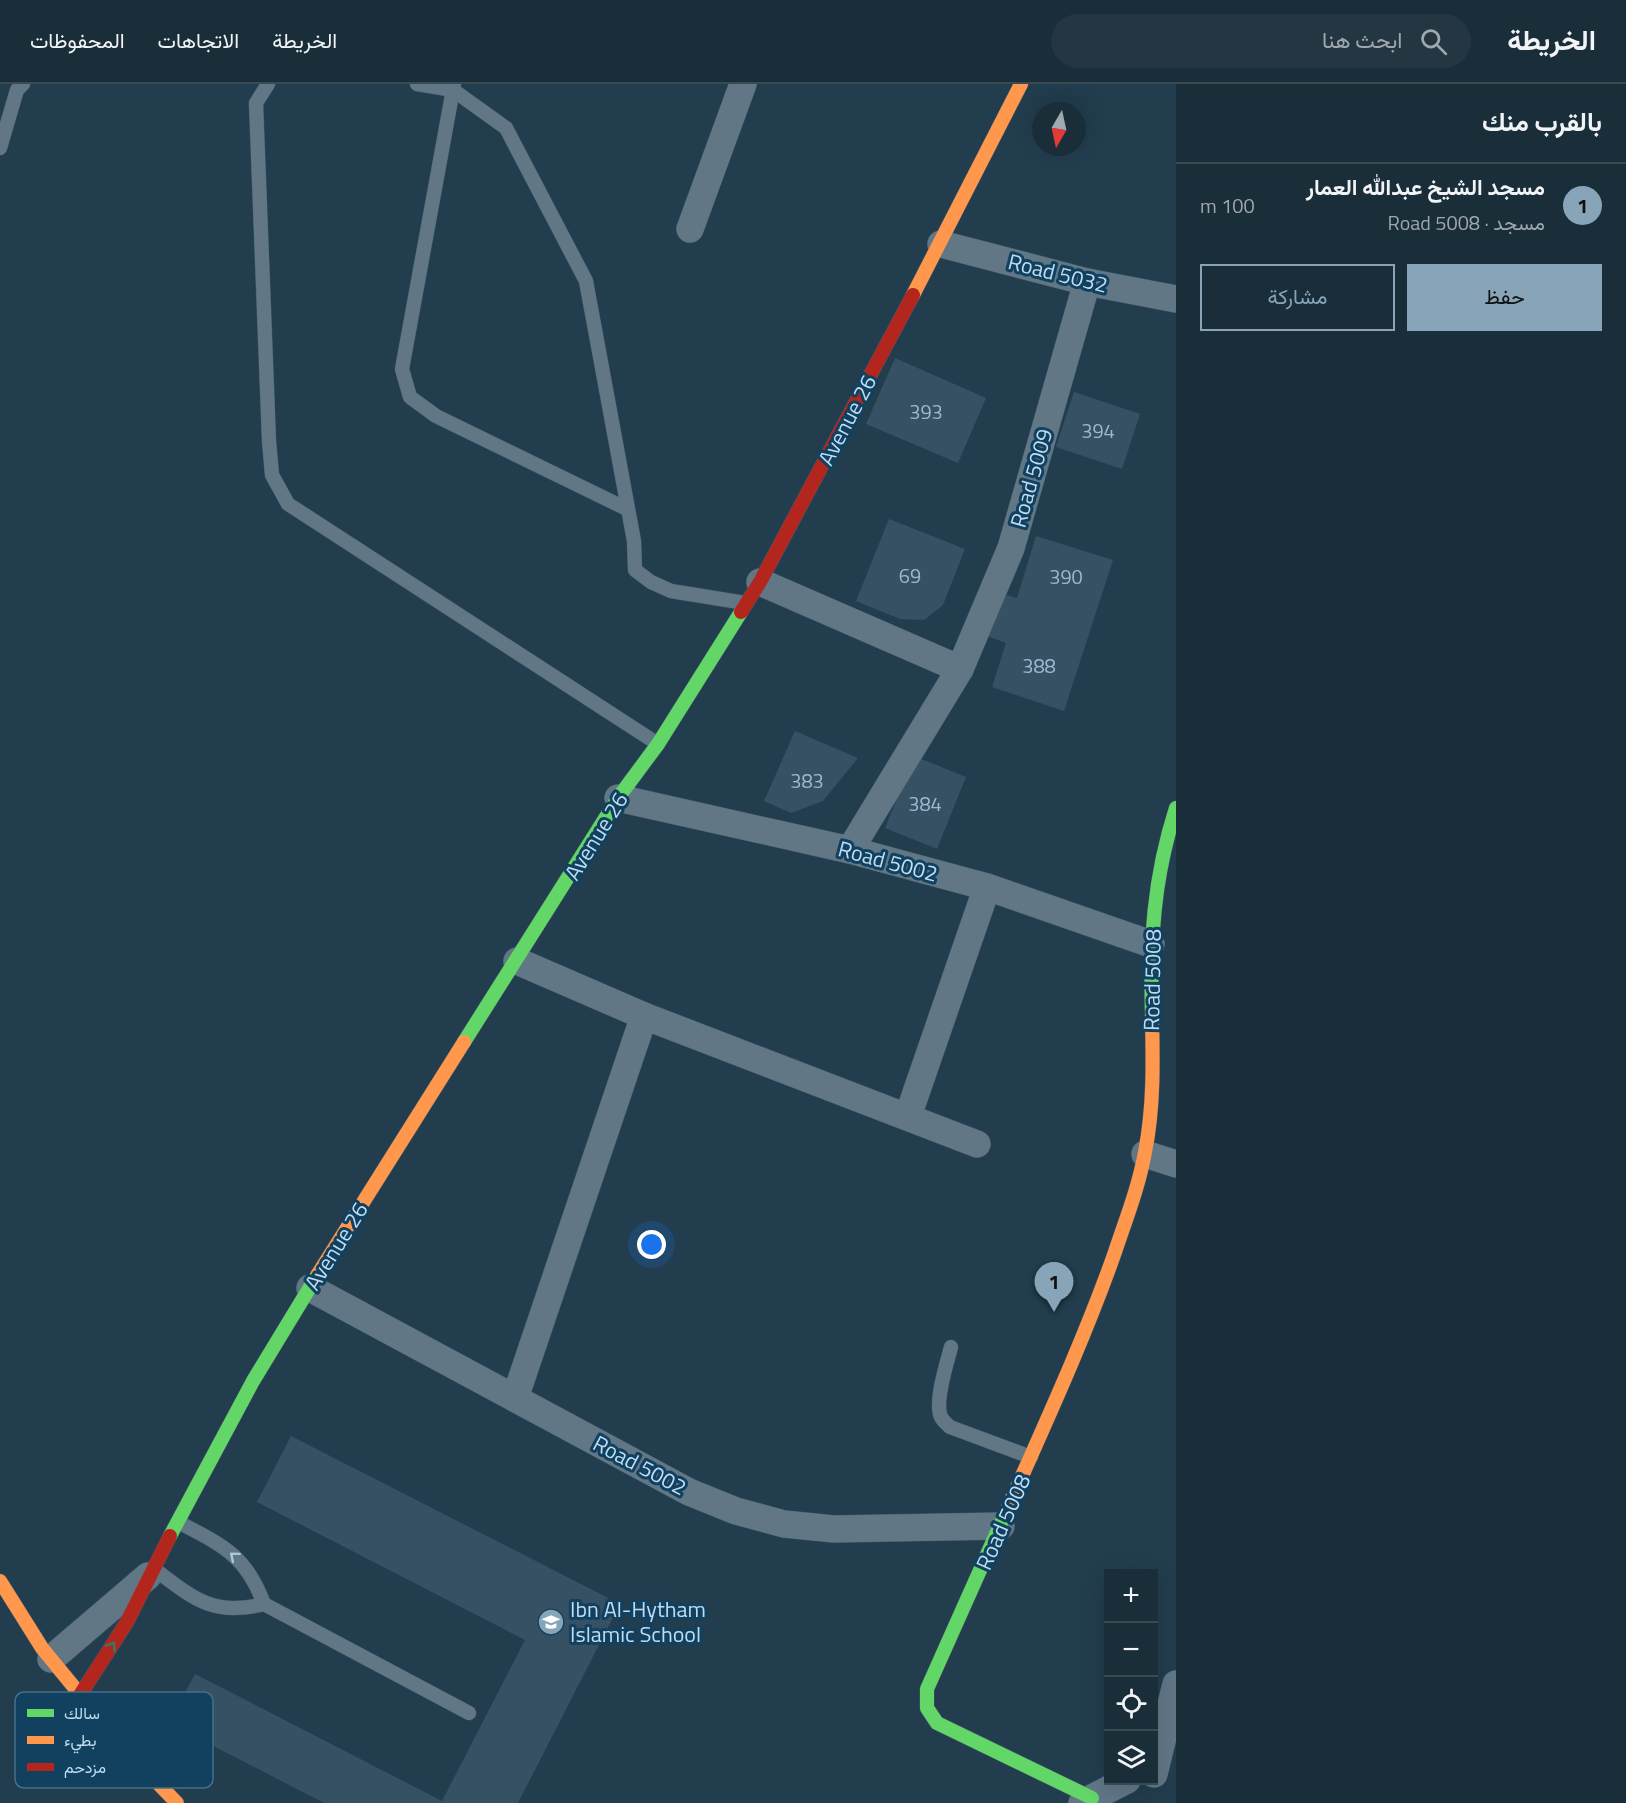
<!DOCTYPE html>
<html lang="ar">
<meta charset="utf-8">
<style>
body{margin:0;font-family:"Titillium Web",Vazirmatn,sans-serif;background:#233642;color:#f1f3f6;direction:rtl}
.controls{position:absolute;right:18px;bottom:18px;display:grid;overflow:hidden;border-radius:0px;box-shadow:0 6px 24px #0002}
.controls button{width:54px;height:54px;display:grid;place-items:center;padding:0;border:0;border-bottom:2px solid #384a54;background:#1a2e3a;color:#f1f3f6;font:30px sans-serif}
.compass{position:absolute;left:1032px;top:18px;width:54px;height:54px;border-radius:50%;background:#1a2e3a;box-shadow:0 6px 24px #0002;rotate:189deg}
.you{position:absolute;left:652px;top:1161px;width:21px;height:21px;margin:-15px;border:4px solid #fff;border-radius:50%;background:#1a73e8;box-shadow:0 0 0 9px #1a73e833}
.badge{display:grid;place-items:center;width:39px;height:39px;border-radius:50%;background:#87a4b9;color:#111;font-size:20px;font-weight:700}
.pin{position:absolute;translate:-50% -50px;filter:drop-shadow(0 2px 3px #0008)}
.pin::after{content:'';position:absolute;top:32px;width:21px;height:18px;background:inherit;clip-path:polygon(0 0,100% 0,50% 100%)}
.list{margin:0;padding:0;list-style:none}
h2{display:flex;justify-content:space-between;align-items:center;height:78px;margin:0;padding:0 24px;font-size:26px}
h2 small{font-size:20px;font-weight:400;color:#9fa8af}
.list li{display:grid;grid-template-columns:39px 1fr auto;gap:18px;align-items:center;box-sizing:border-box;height:84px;padding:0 24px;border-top:2px solid #384a54}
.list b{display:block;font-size:22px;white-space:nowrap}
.list p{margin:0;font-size:20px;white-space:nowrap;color:#9fa8af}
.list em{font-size:20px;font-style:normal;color:#9fa8af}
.actions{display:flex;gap:12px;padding:18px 24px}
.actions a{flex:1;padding:14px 0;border:2px solid #87a4b9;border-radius:0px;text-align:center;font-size:21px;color:#87a4b9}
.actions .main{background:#87a4b9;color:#111}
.icon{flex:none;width:33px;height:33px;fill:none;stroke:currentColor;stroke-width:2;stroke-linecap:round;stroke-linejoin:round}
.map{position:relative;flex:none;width:1176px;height:1719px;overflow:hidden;direction:ltr}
header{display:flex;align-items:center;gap:36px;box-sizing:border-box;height:84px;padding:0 30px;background:#1a2e3a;border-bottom:2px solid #384a54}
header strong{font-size:28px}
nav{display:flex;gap:33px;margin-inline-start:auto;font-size:21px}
.search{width:420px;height:54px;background:#233642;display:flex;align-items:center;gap:15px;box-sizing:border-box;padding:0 21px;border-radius:33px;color:#9fa8af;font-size:22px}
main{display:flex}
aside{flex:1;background:#1a2e3a}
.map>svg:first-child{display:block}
</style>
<header>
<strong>الخريطة</strong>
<div class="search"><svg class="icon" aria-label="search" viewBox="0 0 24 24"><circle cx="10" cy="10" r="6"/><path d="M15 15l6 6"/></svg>ابحث هنا</div>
<nav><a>الخريطة</a><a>الاتجاهات</a><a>المحفوظات</a></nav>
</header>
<main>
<aside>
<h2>بالقرب منك<small></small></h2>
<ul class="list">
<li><span class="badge">1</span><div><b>مسجد الشيخ عبدالله العمار</b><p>مسجد · Road 5008</p></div><em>100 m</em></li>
</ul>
<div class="actions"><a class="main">حفظ</a><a>مشاركة</a></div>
</aside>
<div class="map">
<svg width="1176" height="1719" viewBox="0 0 1176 1719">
<rect width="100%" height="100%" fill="#223d4e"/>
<g fill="#365163">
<path d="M895 274 986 314 958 379 866 340Z"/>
<path d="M1074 308 1140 330 1122 385 1056 363Z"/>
<path d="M889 435 965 465 943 521 924 536 900 535 856 517Z"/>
<path d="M1036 452 1113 476 1064 627 992 603 1006 559 987 552 1000 509 1017 514Z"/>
<path d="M795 647 858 674 823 717 791 729 764 717Z"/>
<path d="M914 672 966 693 937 765 885 744Z"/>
<path d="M291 1352 620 1520 518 1719H324L169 1639 195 1590 442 1717 525 1556 257 1418Z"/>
</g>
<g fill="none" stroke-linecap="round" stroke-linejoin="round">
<g stroke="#435866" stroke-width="15">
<g id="lane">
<path d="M268 0 256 19 269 357 272 391 288 420 658 660"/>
<path d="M417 0 453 6 506 44 586 197 634 457 635 486 651 498 671 507 745 519"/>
<path d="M454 0 402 285 410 313 436 332 627 425"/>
<path d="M0 64 17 6 23 0"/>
<path d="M951 1263C947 1279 934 1318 941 1333 943 1337 947 1340 950 1343L1031 1373"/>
<path d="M178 1438C222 1461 246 1471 264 1520"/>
<path d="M153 1484C193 1514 212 1533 264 1520L469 1629"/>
</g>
</g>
<g stroke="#435866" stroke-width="28">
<g id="street">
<path d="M690 145 743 0"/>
<path d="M941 160 1087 198 1176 215"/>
<path d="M760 498 960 585"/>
<path d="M618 714 850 766 987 803 1151 860"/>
<path d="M850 766 960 585 1011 464 1087 198"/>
<path d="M517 877 644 932 977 1060"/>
<path d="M908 1032 987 803"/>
<path d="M1145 1070 1176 1080"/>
<path d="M310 1204 689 1408 736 1427 784 1440 834 1445 1001 1442"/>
<path d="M515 1314 644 932"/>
<path d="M51 1575 148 1492"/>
<path d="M1154 1690 1176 1600"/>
<path d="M1082 1719 1127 1696"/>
</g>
</g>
<g stroke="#435866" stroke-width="15">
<g id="fast">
<path d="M1152 932C1150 856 1153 796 1176 724"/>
<path d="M464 958 618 714 658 660 741 528"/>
<path d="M1006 1428 927 1605V1624L937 1639 1092 1714"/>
<path d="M170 1452 253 1297 318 1190"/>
</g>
</g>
<g stroke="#435866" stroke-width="15">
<g id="slow">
<path d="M913 211 1021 0"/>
<path d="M318 1190 464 958"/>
<path d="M1006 1428C1044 1342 1084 1256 1115 1168 1126 1135 1139 1102 1145 1068 1154 1023 1153 977 1152 932"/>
<path d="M0 1497 42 1564 123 1663 177 1719"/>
</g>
</g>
<g stroke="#435866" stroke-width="15">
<g id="jam">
<path d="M741 528 760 498 913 211"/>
<path d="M80 1611 127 1538 170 1452"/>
</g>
</g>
<use href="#lane" stroke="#617786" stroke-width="14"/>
<use href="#street" stroke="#617786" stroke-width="27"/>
<use href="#fast" stroke="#63d668" stroke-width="14"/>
<use href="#slow" stroke="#ff974d" stroke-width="14"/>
<use href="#jam" stroke="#b3261e" stroke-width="14"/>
</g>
<defs><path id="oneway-chevron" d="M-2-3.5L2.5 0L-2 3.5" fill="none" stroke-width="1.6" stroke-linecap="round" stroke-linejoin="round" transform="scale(1.5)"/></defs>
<use stroke="#abc8dd" href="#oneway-chevron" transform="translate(234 1472) rotate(-140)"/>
<use stroke="#327d63" href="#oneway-chevron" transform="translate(112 1562) rotate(-57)"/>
<defs>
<g id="school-disc" transform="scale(1.35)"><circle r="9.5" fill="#87a4b9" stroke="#11415f"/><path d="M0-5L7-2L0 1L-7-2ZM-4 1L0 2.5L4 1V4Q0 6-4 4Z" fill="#fff"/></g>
</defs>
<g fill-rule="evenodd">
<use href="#school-disc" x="551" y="1538"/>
</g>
<g text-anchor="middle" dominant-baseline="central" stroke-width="6" stroke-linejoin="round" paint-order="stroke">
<g font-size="20" fill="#9cb9cf">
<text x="926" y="327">393</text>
<text x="1098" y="346">394</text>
<text x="910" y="491">69</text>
<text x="1066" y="492">390</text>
<text x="1039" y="581">388</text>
<text x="807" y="696">383</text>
<text x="925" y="719">384</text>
</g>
<g font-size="22" fill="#bedcf3" stroke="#11415f">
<text transform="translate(1058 189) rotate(14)">Road 5032</text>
<text transform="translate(847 336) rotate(-62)">Avenue 26</text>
<text transform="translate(1031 394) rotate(-74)">Road 5009</text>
<text transform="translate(596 752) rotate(-58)">Avenue 26</text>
<text transform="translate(888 777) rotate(15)">Road 5002</text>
<text transform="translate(1152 896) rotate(-89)">Road 5008</text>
<text transform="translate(336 1162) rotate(-58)">Avenue 26</text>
<text transform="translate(640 1381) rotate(28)">Road 5002</text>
<text transform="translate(1003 1438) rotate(-66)">Road 5008</text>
</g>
<g font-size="22" fill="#bedcf3" stroke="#11415f" text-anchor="start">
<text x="570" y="1525">Ibn Al-Hytham<tspan x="570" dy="25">Islamic School</tspan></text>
</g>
</g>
<rect x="15" y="1608" width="198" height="96" rx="9" fill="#11415f" stroke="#45708b" stroke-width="1.5"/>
<rect x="27" y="1625" width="27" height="8" fill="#63d668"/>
<rect x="27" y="1652" width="27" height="8" fill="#ff974d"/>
<rect x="27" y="1679" width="27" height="8" fill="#b3261e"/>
<g font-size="16" fill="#bedcf3">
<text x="64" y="1635">سالك</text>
<text x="64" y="1662">بطيء</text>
<text x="64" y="1689">مزدحم</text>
</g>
</svg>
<div class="controls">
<button>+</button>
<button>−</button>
<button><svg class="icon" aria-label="locate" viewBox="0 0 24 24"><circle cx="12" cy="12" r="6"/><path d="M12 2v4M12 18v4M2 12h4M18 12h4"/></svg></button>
<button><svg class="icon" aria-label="layers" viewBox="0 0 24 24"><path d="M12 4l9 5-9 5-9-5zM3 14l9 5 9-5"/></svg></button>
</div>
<svg class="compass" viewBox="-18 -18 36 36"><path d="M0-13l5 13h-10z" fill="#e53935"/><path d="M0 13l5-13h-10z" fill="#9fa8af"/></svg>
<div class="you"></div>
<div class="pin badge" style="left:1054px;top:1228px">1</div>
</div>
</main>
